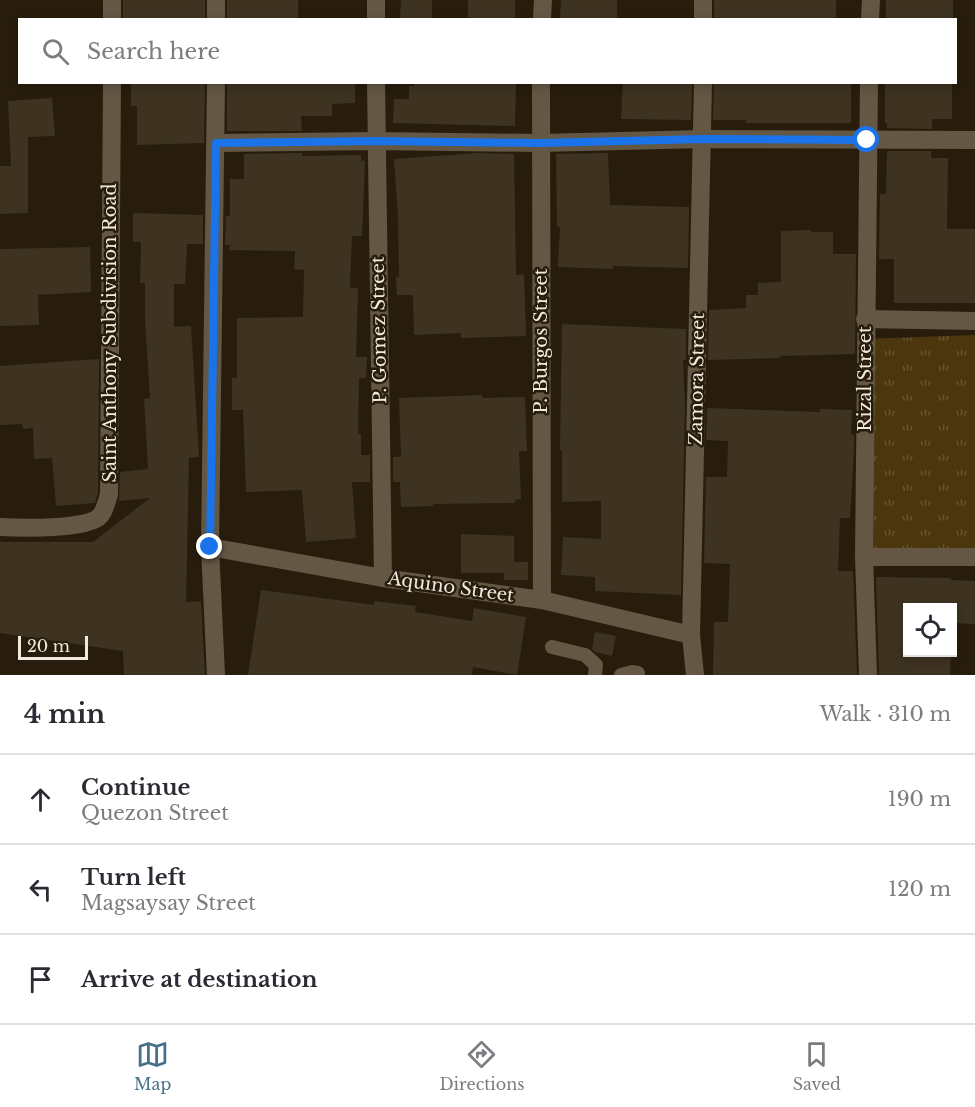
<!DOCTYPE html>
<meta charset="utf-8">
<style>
body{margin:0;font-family:"Libre Baskerville",serif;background:#f7f7f7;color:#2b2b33}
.controls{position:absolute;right:18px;bottom:18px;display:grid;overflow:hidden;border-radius:0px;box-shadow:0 3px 9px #0003}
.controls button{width:54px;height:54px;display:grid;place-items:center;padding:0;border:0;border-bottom:2px solid #e1e1e2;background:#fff;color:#2b2b33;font:30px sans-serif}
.scale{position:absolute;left:18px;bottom:15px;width:70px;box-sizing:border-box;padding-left:6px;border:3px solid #f1e9de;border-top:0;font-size:16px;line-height:21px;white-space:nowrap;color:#f1e9de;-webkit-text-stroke:4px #281d0c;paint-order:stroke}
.stop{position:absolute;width:18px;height:18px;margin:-14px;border:4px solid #1a73e8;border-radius:50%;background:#fff}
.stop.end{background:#1a73e8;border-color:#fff;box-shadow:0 2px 6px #0008}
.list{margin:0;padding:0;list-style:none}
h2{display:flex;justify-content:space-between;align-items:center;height:78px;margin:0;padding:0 24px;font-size:26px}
h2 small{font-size:20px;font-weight:400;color:#7c7c81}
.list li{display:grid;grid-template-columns:39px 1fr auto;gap:18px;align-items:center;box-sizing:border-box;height:90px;padding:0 24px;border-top:2px solid #e1e1e2}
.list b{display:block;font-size:22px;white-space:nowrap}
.list p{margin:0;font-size:20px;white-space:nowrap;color:#7c7c81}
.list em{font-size:20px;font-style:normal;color:#7c7c81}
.icon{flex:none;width:33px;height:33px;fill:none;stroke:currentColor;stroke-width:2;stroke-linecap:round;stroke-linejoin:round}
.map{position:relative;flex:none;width:975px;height:675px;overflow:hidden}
.search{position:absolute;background:#fff;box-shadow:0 3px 9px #0003;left:18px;right:18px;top:18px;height:66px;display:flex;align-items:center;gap:15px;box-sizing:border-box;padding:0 21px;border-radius:0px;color:#7c7c81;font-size:22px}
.sheet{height:348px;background:#fff}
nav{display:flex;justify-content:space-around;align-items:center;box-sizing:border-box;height:84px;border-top:2px solid #e1e1e2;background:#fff;font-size:16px;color:#7c7c81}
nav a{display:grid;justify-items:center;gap:3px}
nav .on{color:#467088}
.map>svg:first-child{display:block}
</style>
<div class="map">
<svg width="975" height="675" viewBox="0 0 975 675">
<defs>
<pattern id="grass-tufts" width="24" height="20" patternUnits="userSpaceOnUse" patternTransform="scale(1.5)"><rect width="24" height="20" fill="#4c360d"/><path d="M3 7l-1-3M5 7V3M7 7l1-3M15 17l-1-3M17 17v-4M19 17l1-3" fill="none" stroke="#665330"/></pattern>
</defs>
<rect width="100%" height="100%" fill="#281d0c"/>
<path fill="url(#grass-tufts)" d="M975 335V549L864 551 865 339Z"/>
<g fill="#3e3321">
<rect x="123" y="0" width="82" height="20"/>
<rect x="227" y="0" width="71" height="20"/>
<path d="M401 0H432V20H400Z"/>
<rect x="468" y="0" width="47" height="20"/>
<path d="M561 0H617V20H560Z"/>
<rect x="714" y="0" width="122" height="20"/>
<rect x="886" y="0" width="67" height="20"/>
<path d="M131 82H205L204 143 137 145V106H131Z"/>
<path d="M227 82H355V103L332 104V116H301L302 131H227Z"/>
<path d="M414 82H516L515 126 393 123 394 99H409V86H414Z"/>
<path d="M623 82H692L691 120 621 119Z"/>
<path d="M714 82H851V123H746V120H713Z"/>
<path d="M885 82H952V119H932V129L887 128V123H885Z"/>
<path d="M52 98 55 136 28 137V213L0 214V166H11L8 101Z"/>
<path d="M887 151H931V158H948L947 229H975V303H894V259H879L880 194H886Z"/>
<path d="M302 153V156L361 155V161L365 160 362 236H352L350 285 351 288H358L356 357H367L366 378H359L358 434H361V455H370V482H352L356 538 306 542 302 490 246 492 243 410H232V378H237V318L303 317 304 270 294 269 295 251 229 250 230 245H225L226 216H230V179H244V154Z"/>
<path d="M478 153 514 154 516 275 524 274 526 336 461 338V333L414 335 413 295H397L396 277H399L398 216 394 159Z"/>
<path d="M608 153 610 205 689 207 688 268 613 266V269L558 267 560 227H557L556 154Z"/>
<path d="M133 213 203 215V244H187L185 284H174V327L191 326 199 457 189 458 186 602 201 601 205 675H124L123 651 0 633V542H93L150 498 119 501 120 472 148 469 144 399 150 398 145 320V283H140L141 242H133Z"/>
<path d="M811 230V232H833V254H856L855 354 780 356V358L708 360 709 310 746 308V295H758V283L781 282V231Z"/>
<path d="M90 247 91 292 38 295 39 325 0 326V249Z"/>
<path d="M562 324 686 329V360H683L685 407 681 595 595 591V577L561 575 563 537 601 539V501L562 502V450H560Z"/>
<path d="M99 359 98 492 96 499 95 503 56 506 52 458 34 459 33 428 23 429 22 424 0 425V366Z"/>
<path d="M482 395V398L525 397 527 451H519L521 499 515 500V503L433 504V506L401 507 400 482H393V457H401L399 398Z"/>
<path d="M707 408 820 412V409L852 410 851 435H854V452L850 518H840L838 571H853L857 675H713L714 622H728L730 564 704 563 706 477H727L728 441 706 440Z"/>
<path d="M461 534 514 536V562H528V580H504V573H461Z"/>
<path d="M876 577 951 578V580L975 581V624L954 623 955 608H908V652H951L950 675H879Z"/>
<path d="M261 590 374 605V601L416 606 415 612 472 621 474 608 526 617 517 675 473 667 472 675H248Z"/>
<path d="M595 632 616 636 612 656 595 652 592 649Z"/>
</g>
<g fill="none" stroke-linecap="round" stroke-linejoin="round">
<g stroke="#645744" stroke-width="14">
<path d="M552 647 585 655 596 665 595 675"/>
<path d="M621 675 632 672 638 673"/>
</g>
<g stroke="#645744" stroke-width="18">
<path d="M112 0V20"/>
<path d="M216 0V20"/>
<path d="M703 0V20"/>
<path d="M376 20V0"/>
<path d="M542 20 543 0"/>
<path d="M870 20 871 0"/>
<path d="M216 82 210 547 216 675"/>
<path d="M376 82 383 578"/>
<path d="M541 82 542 600"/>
<path d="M216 143 375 141 540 143 704 139 975 140"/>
<path d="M865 319 975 321"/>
<path d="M0 527C20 528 88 530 100 516 105 511 107 500 109 494L112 82"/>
<path d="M210 547 383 578 542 600 691 635"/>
<path d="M864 557H975"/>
<path d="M695 675 691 635 703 82"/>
<path d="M868 675 864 557 869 82"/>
</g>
</g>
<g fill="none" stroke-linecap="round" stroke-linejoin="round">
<path stroke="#1a73e8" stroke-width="8" d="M210 547 216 143 375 141 540 143 704 139 867 140"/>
</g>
<g text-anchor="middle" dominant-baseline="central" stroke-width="5" stroke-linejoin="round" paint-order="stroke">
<g font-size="18" fill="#f1e9de" stroke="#281d0c">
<text transform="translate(379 330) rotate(-91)">P. Gomez Street</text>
<text transform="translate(110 333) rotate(-90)">Saint Anthony Subdivision Road</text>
<text transform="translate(541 341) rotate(-90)">P. Burgos Street</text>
<text transform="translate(697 379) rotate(-89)">Zamora Street</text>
<text transform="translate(865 379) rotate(-90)">Rizal Street</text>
<text transform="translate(451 587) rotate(8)">Aquino Street</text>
</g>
</g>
</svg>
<div class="controls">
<button><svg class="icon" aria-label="locate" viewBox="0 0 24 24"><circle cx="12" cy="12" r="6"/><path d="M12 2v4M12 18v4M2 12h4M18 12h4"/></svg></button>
</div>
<div class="scale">20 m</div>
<div class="stop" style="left:867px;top:140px"></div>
<div class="stop end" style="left:210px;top:547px"></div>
<div class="search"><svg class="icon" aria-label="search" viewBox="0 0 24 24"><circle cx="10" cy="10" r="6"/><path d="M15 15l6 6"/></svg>Search here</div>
</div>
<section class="sheet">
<h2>4 min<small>Walk · 310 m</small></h2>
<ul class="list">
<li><svg class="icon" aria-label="ahead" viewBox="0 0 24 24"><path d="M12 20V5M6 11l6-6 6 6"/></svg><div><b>Continue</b><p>Quezon Street</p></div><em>190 m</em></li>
<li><svg class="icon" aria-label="left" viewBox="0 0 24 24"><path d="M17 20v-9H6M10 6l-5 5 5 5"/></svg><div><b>Turn left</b><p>Magsaysay Street</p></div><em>120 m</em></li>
<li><svg class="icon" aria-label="arrive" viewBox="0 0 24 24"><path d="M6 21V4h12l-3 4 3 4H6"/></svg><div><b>Arrive at destination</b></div></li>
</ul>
</section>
<nav>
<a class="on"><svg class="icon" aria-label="map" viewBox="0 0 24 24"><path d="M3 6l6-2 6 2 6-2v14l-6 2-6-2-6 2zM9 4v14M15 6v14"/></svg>Map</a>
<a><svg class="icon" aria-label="directions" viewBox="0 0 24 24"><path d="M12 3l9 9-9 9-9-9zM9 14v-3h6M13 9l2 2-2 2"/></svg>Directions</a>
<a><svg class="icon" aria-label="saved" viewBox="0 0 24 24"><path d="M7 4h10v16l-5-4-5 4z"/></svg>Saved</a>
</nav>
